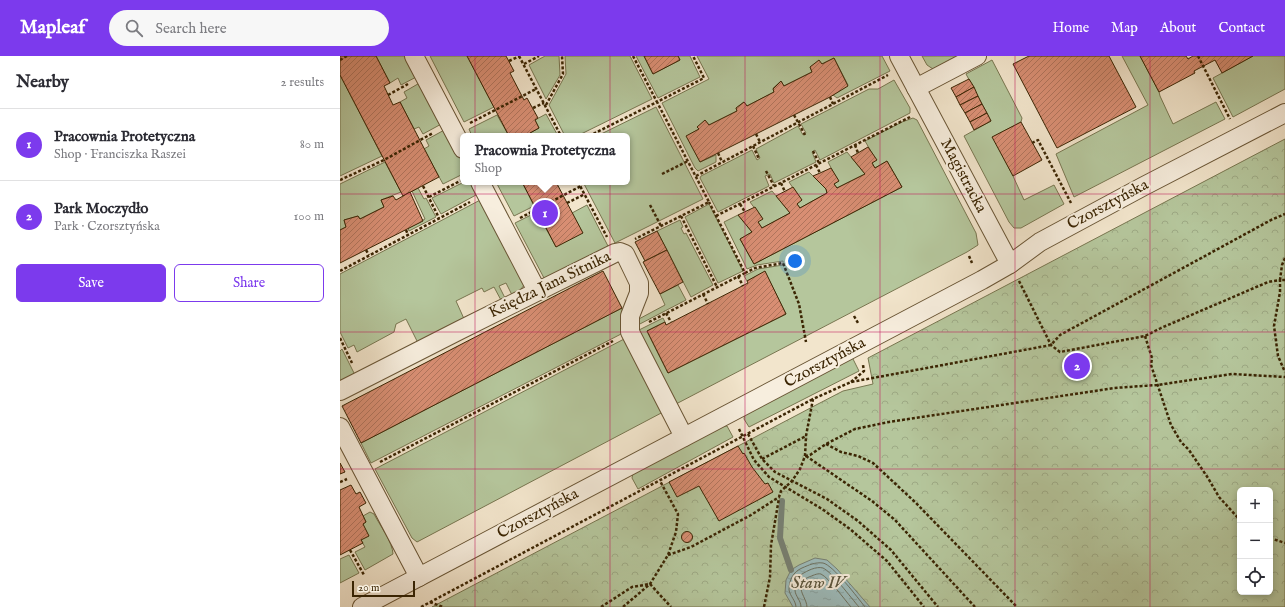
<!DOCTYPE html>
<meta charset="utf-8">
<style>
body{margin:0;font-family:"IM FELL English",serif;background:#f7f7f7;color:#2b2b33}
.controls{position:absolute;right:12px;bottom:12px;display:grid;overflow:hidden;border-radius:6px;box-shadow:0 2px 6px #0003}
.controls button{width:36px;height:36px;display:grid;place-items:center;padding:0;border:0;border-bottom:1px solid #e1e1e2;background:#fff;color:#2b2b33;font:20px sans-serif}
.scale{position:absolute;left:12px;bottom:10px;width:63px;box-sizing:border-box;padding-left:4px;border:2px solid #3b2503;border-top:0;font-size:11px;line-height:14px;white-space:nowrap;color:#3b2503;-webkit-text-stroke:3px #f7eede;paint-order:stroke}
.you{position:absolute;left:455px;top:205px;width:14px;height:14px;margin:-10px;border:3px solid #fff;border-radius:50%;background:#1a73e8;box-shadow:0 0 0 6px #1a73e833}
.badge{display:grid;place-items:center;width:26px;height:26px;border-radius:50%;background:#7c3aed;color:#fff;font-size:13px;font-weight:700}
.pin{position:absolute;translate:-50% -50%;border:2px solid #fff;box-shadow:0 1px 4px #0006}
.popup{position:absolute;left:120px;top:77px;width:170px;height:52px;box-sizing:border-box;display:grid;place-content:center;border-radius:6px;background:#fff;filter:drop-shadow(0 1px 3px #0005);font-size:13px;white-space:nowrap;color:#7c7c81}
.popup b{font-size:15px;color:#2b2b33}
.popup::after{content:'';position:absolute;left:50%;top:100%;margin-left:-8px;border:8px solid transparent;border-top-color:#fff}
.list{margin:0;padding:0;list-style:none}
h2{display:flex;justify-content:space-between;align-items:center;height:52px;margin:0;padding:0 16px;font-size:17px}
h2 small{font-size:13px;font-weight:400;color:#7c7c81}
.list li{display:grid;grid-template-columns:26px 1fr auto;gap:12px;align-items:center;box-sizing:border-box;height:72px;padding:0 16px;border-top:1px solid #e1e1e2}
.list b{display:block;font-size:15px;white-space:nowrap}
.list p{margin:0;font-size:13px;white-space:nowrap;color:#7c7c81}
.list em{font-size:13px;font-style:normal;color:#7c7c81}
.actions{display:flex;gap:8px;padding:12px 16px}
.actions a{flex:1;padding:9px 0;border:1px solid #7c3aed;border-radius:6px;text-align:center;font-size:14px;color:#7c3aed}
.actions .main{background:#7c3aed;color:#fff}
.icon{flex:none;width:22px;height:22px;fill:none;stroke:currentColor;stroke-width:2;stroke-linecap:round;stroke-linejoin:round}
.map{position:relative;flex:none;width:945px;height:551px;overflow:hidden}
header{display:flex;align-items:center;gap:24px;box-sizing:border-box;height:56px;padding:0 20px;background:#7c3aed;color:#fff}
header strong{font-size:19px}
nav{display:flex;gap:22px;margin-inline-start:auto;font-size:14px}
.search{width:280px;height:36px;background:#f7f7f7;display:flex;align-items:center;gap:10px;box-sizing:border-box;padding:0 14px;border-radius:22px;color:#7c7c81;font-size:15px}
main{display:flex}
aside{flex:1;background:#fff}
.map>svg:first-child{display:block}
</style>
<header>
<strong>Mapleaf</strong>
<div class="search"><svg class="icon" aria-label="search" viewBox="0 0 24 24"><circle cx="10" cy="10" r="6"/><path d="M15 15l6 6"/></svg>Search here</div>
<nav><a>Home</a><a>Map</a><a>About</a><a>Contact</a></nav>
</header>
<main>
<aside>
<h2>Nearby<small>2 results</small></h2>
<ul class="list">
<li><span class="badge">1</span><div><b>Pracownia Protetyczna</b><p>Shop · Franciszka Raszei</p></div><em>80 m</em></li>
<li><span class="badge">2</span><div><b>Park Moczydło</b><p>Park · Czorsztyńska</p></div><em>100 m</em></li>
</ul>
<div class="actions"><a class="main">Save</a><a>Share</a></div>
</aside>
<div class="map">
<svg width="945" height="551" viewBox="0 0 945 551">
<defs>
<pattern id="park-crowns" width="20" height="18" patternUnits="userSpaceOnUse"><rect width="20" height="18" fill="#b5c69c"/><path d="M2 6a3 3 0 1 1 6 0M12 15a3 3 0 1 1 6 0" fill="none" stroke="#9daa85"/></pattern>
<pattern id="water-ripples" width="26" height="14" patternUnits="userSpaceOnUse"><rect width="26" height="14" fill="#9dbdbe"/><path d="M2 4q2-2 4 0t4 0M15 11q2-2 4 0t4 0" fill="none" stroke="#88a2a2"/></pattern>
<pattern id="building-hatch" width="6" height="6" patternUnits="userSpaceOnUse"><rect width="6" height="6" fill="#d88e73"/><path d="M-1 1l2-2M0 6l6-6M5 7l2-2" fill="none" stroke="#b0745c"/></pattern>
</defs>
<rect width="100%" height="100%" fill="#f2e5cc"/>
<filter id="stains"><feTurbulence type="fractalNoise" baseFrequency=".005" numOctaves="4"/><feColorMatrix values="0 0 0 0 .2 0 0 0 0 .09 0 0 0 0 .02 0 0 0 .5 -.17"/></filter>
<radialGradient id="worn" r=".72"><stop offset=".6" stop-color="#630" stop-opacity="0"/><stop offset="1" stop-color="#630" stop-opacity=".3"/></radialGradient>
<g fill="#b5c69c" stroke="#787650">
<path d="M36 0H70L80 19 61 29 58 22 50 27Z"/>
<path d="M90 0H127L154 51 124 66Z"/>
<path d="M205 0H219L220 19 206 43 189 9Z"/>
<path d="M225 0H290L312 43 237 80H225L209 49 226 18Z"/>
<path d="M296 0H304L313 18 340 4 338 0H350L360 21 318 42Z"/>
<path d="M357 0H542L550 15 497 42 493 39 508 29 494 2 482 8 479 5 470 11 472 16 444 30 441 25 433 32 434 36 407 50 404 46 396 52 397 55 369 69 365 64 358 71 359 73 347 80 360 106 376 99V106L358 115 355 112 322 47 369 23Z"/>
<path d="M582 0H619L593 13 587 9Z"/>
<path d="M782 0H800L819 36 820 40 833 68 876 46 885 63 734 141 716 98 808 49Z"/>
<path d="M913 0H945V33L893 61 873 22Z"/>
<path d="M652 4 682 62 681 66 653 81 673 120 684 144 714 129 724 148 681 172H674L669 166 624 80 651 65 626 18Z"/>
<path d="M0 19 42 100 0 120Z"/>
<path d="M554 24 570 52V57L480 104 475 94 472 96 476 106 434 127 430 118 425 120 429 130 378 156 360 122 361 120 412 94 417 104 420 102 416 93 458 70 463 79 466 77 461 68 529 33H538Z"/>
<path d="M83 25 105 66 83 78 79 71 74 73 60 46 67 42 64 36Z"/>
<path d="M316 51 363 143 275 187 243 126H287V80H257Z"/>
<path d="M206 58 218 80H192L190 77 199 72 195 64Z"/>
<path d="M157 59 169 80H132L129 73Z"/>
<path d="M573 62 577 64 636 177 638 189 627 196 336 348 297 275 323 262 325 266 307 275 328 317 446 258 425 216 407 225 404 220 418 213 443 209V205L417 209 407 213 384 166 398 159 412 176 400 183 414 208 562 131 547 105 535 112 532 107 536 104 525 85 562 66Z"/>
<path d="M108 72 123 101V118L103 128 84 93 89 90 86 84Z"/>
<path d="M507 96 525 118 497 132 494 128 498 125 488 106Z"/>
<path d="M45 106 61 136 41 144 44 151 20 163 18 160 4 164 6 171 0 174V128Z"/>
<path d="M469 116 486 133 487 137 460 152 457 148 461 144 449 126Z"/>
<path d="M124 126H130L136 139 101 158 92 142Z"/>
<path d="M156 126H182L194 150 174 160Z"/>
<path d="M78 132 84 143 86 142 96 161 69 175 68 172 85 163 72 135Z"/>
<path d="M432 135 447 153 450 157 422 172 418 166 422 162 410 146Z"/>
<path d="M144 142 185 228 177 238 173 241 166 227 159 230 166 244 162 246 154 231 144 236 142 232 116 245 125 265 79 289 66 263 56 268 54 276 17 296 14 289 8 292 0 276V218Z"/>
<path d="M369 148 403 215 378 227 345 161Z"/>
<path d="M247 149 269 192 206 223 204 222 175 167 197 156 216 191 232 157Z"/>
<path d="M340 164 343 171 341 172 344 178 346 177 373 229 351 241 317 175Z"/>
<path d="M338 229 346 244 296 270 297 264 325 249 320 238Z"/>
<path d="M282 252 283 277 31 407 21 387Z"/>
<path d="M286 282 325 355 77 486 72 482 35 413Z"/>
<path d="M2 293 16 321 0 327V295Z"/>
<path d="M512 301 519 315 409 371 404 363 405 357Z"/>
<path d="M384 370H387L393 381 298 433 292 422 293 417Z"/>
<path d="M30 456 34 458C39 468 53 487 53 498L25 514 15 496 25 491 21 484 23 468 26 466 23 460Z"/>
<path d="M9 499 19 517 0 527V503Z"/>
</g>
<path fill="url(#park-crowns)" stroke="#787650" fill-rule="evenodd" d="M945 83V551H92L478 348 503 335 533 328 528 302ZM900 434H930V536H900Z"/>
<path fill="url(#water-ripples)" stroke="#768073" d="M475 502 487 504 497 513 530 551H453L445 537 446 524 451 514 459 509Z"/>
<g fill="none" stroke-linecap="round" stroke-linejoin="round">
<g stroke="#6c7160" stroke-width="1">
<path d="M456 551C456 545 450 540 449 534 449 524 453 516 462 512 469 509 475 506 483 507 493 509 518 542 525 551"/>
<path d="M461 551C461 544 455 540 455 534 454 528 457 521 462 518 467 515 476 510 483 512 492 516 511 542 519 551"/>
<path d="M467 551C467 544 460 537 461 530 462 525 464 523 469 521 472 520 477 517 481 518 489 522 504 543 511 551"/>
</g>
<path stroke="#768073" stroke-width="6" d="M442 445 440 482 451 514"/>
</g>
<g fill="url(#building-hatch)" stroke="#3b2503">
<path d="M0 0H36L50 27 44 30 53 49 60 46 99 121 63 140 0 19Z"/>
<path d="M127 0H166L174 15 170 17 184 44 187 42 198 62 195 64 199 72 190 77 192 80H169Z"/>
<path d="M304 0H338L340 4 313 18Z"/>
<path d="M689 0H769L796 51 717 92 673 8Z"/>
<path d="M800 0H846L848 3 853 0H913L882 17 875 4 854 15 855 17 819 36Z"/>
<path d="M494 2 508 30 490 41 360 106 346 80 359 73 357 71 365 64 369 69 397 55 396 52 404 46 407 50 434 36 433 33 441 25 444 30 472 16 470 11 479 4 482 8Z"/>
<path d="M629 23 634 31 616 41 611 32Z"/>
<path d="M634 31 638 40 620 49 616 41Z"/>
<path d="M638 40 642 48 625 57 620 49Z"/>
<path d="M642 48 647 57 630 66 625 57Z"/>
<path d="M647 57 651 65 634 74 630 66Z"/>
<path d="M681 66 702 104 673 120 652 81Z"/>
<path d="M528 91 537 104 532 107 535 112 547 105 562 131 414 208 400 183 412 176 398 159 415 151 423 163 418 166 422 172 450 157 436 140 453 131 462 144 457 148 460 152 487 137 486 133 473 120 480 117 491 112 499 125 494 128 497 132 525 118 511 101Z"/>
<path d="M182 126H216L243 177 216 191Z"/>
<path d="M70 136 83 165 0 207V174L6 171 4 164 18 160 20 163 44 151 41 144 53 140 56 144Z"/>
<path d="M317 175 327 194 305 205 295 186Z"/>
<path d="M327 194 343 226 320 238 303 206Z"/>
<path d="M263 215 282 252 21 387 2 350Z"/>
<path d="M425 215 446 258 328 317 307 275 325 266 326 269 408 227 407 225Z"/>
<path d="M398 390 403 398 404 397 412 411 425 428 428 427 433 436 379 465 359 430 337 441 329 426Z"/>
<path d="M0 407 5 416 0 418Z"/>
<path d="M11 429 16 438 20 436 26 447 19 451 26 466 23 468 29 480 21 484 23 487 0 499V434Z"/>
<circle cx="347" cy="481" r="5.5"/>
</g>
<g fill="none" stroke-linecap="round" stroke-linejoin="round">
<g stroke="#695535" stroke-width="20">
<g id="street">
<path d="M74 0 123 93"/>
<path d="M559 0 670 208"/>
<path d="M576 32 637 0"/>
<path d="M140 126 197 235"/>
<path d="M0 335 120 274 275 197 280 196 285 198 299 227V237L290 260V276L344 381"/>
<path d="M0 371 79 521"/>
<path d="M22 551 642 224 670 208 700 186 804 130 945 57"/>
</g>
</g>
<g stroke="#3b2503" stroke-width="2.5" stroke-dasharray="3 2" stroke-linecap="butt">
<path d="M179 0 221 80"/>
<path d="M293 0 317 46 364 22 353 0"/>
<path d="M858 0 890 63"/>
<path d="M0 4 7 0"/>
<path d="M169 5 180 0"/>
<path d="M184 8 199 0"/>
<path d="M48 39 68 28"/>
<path d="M490 41 493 48"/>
<path d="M206 49 223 18 222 0"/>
<path d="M193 52 204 47"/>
<path d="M454 59 465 79"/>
<path d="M130 67 196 33"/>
<path d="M416 78 420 86"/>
<path d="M249 80 317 46 369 146 295 183"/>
<path d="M692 87 698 84 731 147"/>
<path d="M515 89 518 97"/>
<path d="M413 90 419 103"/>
<path d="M473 95 479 107"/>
<path d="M378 97 382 106"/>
<path d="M476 109 480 117"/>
<path d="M426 115 434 130"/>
<path d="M322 118 348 105"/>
<path d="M356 120 548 19"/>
<path d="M0 124 44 104 93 77"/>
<path d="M238 126 267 181"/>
<path d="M441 127 445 136"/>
<path d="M83 130 99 162"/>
<path d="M89 141 122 124"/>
<path d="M227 147 245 138"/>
<path d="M400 148 405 156"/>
<path d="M310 149 321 170"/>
<path d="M341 160 377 231"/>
<path d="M376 160 570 61"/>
<path d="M180 162 241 130"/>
<path d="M66 174 68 179"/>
<path d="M26 194 29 199"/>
<path d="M629 200 632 207"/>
<path d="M945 202 942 209 940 224H945"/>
<path d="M0 215 130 146"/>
<path d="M405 217 415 212 443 207 459 248 466 286"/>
<path d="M398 220 403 230"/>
<path d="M679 225 711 289 720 296 805 280 821 272 928 226 940 224V236L934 270 938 300 945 316"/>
<path d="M363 238 368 248"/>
<path d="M326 257 331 266"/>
<path d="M514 260 518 267"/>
<path d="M309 266 405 217 369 146"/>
<path d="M805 280 812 302 811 309 831 369 841 386 849 394 868 422 879 441 900 464"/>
<path d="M0 282 12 307"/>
<path d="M511 326 524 315 523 309"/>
<path d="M399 373 414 404 429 421 482 453 510 473 547 505 584 551"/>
<path d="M408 378 422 403 435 416 487 443 518 465 551 494 598 551"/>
<path d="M486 388 501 396 518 400 533 407 576 447 677 551"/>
<path d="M465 400 470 399 486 388 515 373 549 366 774 332 817 329 892 318 945 321"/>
<path d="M466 400 532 445 555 464 635 551"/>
<path d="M422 403 466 380"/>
<path d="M40 406 273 285"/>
<path d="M0 426 7 423"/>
<path d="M930 482 945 487"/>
<path d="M10 494 24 519"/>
<path d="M328 499 351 491 411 459 439 441 441 435 452 425 460 413 465 400 466 380 473 343 511 326 711 289 720 279 931 164 945 158"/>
<path d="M310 528 331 551"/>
<path d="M90 546 103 551"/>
<path d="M81 551 473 343"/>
<path d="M261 551 292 531 310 528"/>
<path d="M283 551 310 528 328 499 336 476 338 458 320 425"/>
<path d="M424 551 430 521 431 489 439 442"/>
</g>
<use href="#street" stroke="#f7eede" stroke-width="18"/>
</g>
<path fill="none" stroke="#c2185b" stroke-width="1" stroke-opacity="0.55" d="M135 0V551M270 0V551M405 0V551M540 0V551M675 0V551M810 0V551M0 138H945M0 276H945M0 413H945"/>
<g text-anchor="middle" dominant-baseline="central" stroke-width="4" stroke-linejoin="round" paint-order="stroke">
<g font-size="16" fill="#3b2503" stroke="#f7eede">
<text transform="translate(623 120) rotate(62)">Magistracka</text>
<text transform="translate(768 149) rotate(-28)">Czorsztyńska</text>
<text transform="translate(210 229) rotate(-26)">Księdza Jana Sitnika</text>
<text transform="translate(485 307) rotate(-28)">Czorsztyńska</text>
<text transform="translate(198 458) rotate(-28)">Czorsztyńska</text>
</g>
<g font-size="17" font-style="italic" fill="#58533b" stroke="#f7eede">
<text x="478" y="527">Staw IV</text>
</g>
</g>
<rect width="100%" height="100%" filter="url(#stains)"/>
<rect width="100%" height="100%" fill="url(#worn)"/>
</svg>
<div class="controls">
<button>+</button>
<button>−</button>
<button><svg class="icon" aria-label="locate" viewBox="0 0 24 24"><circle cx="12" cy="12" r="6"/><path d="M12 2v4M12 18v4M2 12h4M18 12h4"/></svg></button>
</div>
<div class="scale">20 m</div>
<div class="you"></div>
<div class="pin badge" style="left:205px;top:157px">1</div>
<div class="popup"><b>Pracownia Protetyczna</b>Shop</div>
<div class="pin badge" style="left:737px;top:310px">2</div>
</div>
</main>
